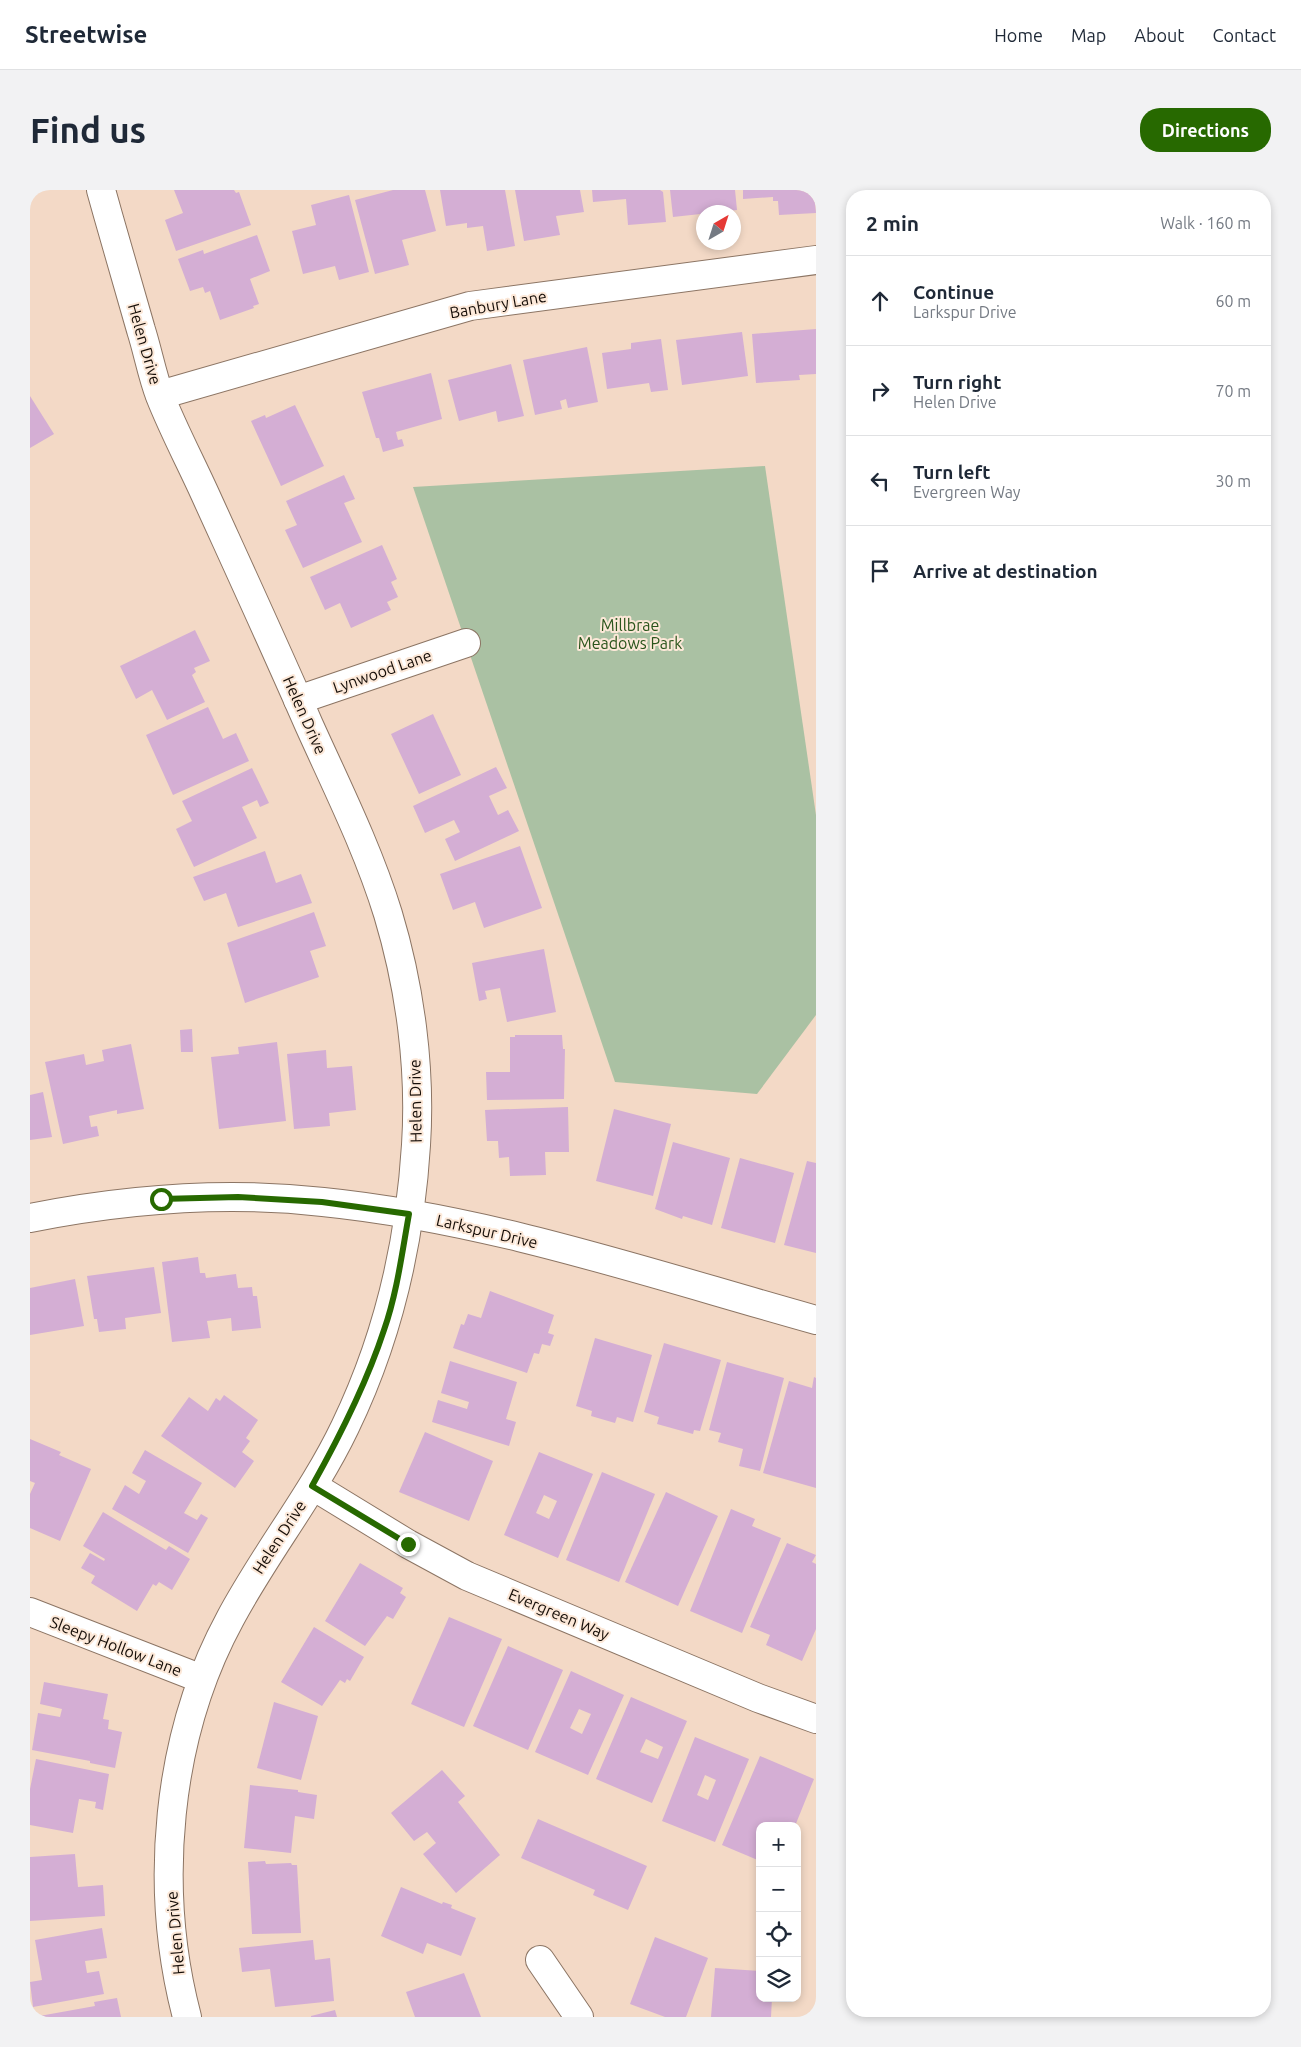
<!DOCTYPE html>
<meta charset="utf-8">
<style>
body{margin:0;font-family:Ubuntu,sans-serif;background:#f2f2f3;color:#1f2937}
.controls{position:absolute;right:15px;bottom:15px;display:grid;overflow:hidden;border-radius:10px;box-shadow:0 2px 8px #0003}
.controls button{width:45px;height:45px;display:grid;place-items:center;padding:0;border:0;border-bottom:1px solid #e0e1e3;background:#fff;color:#1f2937;font:25px sans-serif}
.compass{position:absolute;left:666px;top:15px;width:45px;height:45px;border-radius:50%;background:#fff;box-shadow:0 2px 8px #0003;rotate:39deg}
.stop{position:absolute;width:15px;height:15px;margin:-11px;border:4px solid #276900;border-radius:50%;background:#fff}
.stop.end{background:#276900;border-color:#fff;box-shadow:0 1px 5px #0008}
.list{margin:0;padding:0;list-style:none}
h2{display:flex;justify-content:space-between;align-items:center;height:65px;margin:0;padding:0 20px;font-size:21px}
h2 small{font-size:16px;font-weight:400;color:#747a83}
.list li{display:grid;grid-template-columns:32px 1fr auto;gap:15px;align-items:center;box-sizing:border-box;height:90px;padding:0 20px;border-top:1px solid #e0e1e3}
.list b{display:block;font-size:19px;white-space:nowrap}
.list p{margin:0;font-size:16px;white-space:nowrap;color:#747a83}
.list em{font-size:16px;font-style:normal;color:#747a83}
.icon{flex:none;width:28px;height:28px;fill:none;stroke:currentColor;stroke-width:2;stroke-linecap:round;stroke-linejoin:round}
.map{position:relative;flex:none;width:786px;height:1827px;overflow:hidden;border-radius:20px}
header{display:flex;align-items:center;gap:30px;box-sizing:border-box;height:70px;padding:0 25px;background:#fff;border-bottom:1px solid #e0e1e3}
header strong{font-size:24px}
nav{display:flex;gap:28px;margin-inline-start:auto;font-size:18px}
.intro{display:flex;align-items:center;justify-content:space-between;box-sizing:border-box;height:120px;padding:0 30px}
h1{margin:0;font-size:35px}
.button{padding:12px 22px;border-radius:20px;background:#276900;color:#fff;font-size:18px;font-weight:700}
main{display:flex;gap:30px;padding:0 30px}
aside{flex:1;background:#fff;border-radius:20px;box-shadow:0 2px 8px #0003}
.map>svg:first-child{display:block}
</style>
<header>
<strong>Streetwise</strong>
<nav><a>Home</a><a>Map</a><a>About</a><a>Contact</a></nav>
</header>
<div class="intro"><h1>Find us</h1><a class="button">Directions</a></div>
<main>
<div class="map">
<svg width="786" height="1827" viewBox="0 0 786 1827">
<rect width="100%" height="100%" fill="#f3d9c6"/>
<path fill="#aac1a3" d="M735 276 786 625V825L727 904 585 892 383 297Z"/>
<g fill="#d4aed4" fill-rule="evenodd">
<path d="M144 0H204L206 3 209 2 221 35 146 61 135 30 153 23Z"/>
<path d="M363 0H395L406 41 372 50 379 75 345 84 325 10Z"/>
<path d="M410 0H475L485 56 457 61 453 36 437 38V33L416 36Z"/>
<path d="M485 0H550L554 22 526 26 530 45 494 51Z"/>
<path d="M562 0H630L633 2 636 32 598 35 596 9 563 12Z"/>
<path d="M640 0H705L707 20 643 27Z"/>
<path d="M713 0H784L786 23 749 25 748 11H743V7L713 9Z"/>
<path d="M319 5 339 82 309 90 305 76 273 84 262 41 286 35 281 15Z"/>
<path d="M227 45 240 81 220 89 229 114 223 116 224 118 190 130 180 101 175 103 173 97 160 101 148 69 173 60 174 64Z"/>
<path d="M786 139V184L769 185 770 190 726 193 722 144Z"/>
<path d="M712 142 718 186 652 195 646 150Z"/>
<path d="M631 149 638 200 621 202 619 193 577 199 572 163 601 159V153Z"/>
<path d="M557 157 568 212 538 218 536 209 530 211 532 219 505 225 493 170Z"/>
<path d="M481 174 494 226 468 232 466 221 429 231 418 190Z"/>
<path d="M401 183 412 229 366 242 368 250 372 249 374 256 353 262 349 248H346L332 202Z"/>
<path d="M0 206 24 244 0 258Z"/>
<path d="M265 215 294 276 251 296 221 231 235 225 236 228Z"/>
<path d="M314 285 325 309 314 313 332 352 273 378 255 340 267 335 256 311Z"/>
<path d="M352 355 367 389 361 392 368 407 357 412 361 420 321 438 310 413 295 420 280 387Z"/>
<path d="M165 440 180 471 164 478 166 482 162 485 175 512 137 530 122 500 106 509 90 476Z"/>
<path d="M178 517 193 549 206 543 219 571 143 605 116 545Z"/>
<path d="M403 524 431 585 389 604 361 544Z"/>
<path d="M466 577 477 598 459 606 468 625 478 620 489 641 425 671 415 649 430 642 424 630 395 643 383 616Z"/>
<path d="M222 578 239 613 230 617 227 610 212 617 227 648 164 677 146 639 162 631 152 611Z"/>
<path d="M490 656 512 718 454 738 445 712 423 720 410 684Z"/>
<path d="M235 661 246 693 271 684 282 713 208 737 196 703 174 711 163 687Z"/>
<path d="M284 722 296 756 280 761 289 787 215 813 197 753Z"/>
<path d="M514 759 526 822 477 832 470 798 455 801 457 809 449 811 442 773Z"/>
<path d="M162 839 163 862H151L150 840Z"/>
<path d="M485 845H532L533 859H535L534 909 457 910 456 882H480V847H485Z"/>
<path d="M247 852 256 931 189 939 181 867 209 864 208 857Z"/>
<path d="M101 854 114 919 87 924V920L59 926 61 937 67 936 69 946 33 954 15 872 54 864 56 875 74 871 72 860Z"/>
<path d="M296 860 297 878 322 876 326 920 299 923 300 936 264 939 257 864Z"/>
<path d="M13 902 22 947 0 950V905Z"/>
<path d="M538 917 539 962H515L516 985 480 986 479 967 469 968 468 951H457L455 920Z"/>
<path d="M584 919 641 934 623 1006 566 991Z"/>
<path d="M643 952 700 968 682 1035 653 1026 652 1029 625 1019Z"/>
<path d="M710 968 764 983 745 1053 691 1038Z"/>
<path d="M777 971 786 973V1063L754 1055Z"/>
<path d="M168 1067 170 1083H175L176 1088 206 1084 208 1098 222 1097 223 1106H227L231 1138 202 1141 201 1128 177 1131 180 1148 142 1152 132 1072Z"/>
<path d="M124 1077 131 1123 95 1128 96 1139 69 1142 67 1129H64L57 1086Z"/>
<path d="M45 1089 54 1136 0 1145V1098Z"/>
<path d="M460 1101 524 1125 518 1143 524 1145 520 1156 512 1154 509 1164 504 1163 497 1183 423 1158 431 1134 434 1135 438 1124 451 1128Z"/>
<path d="M565 1148 622 1165 603 1232 587 1227 585 1233 561 1226 562 1221 546 1216Z"/>
<path d="M634 1153 691 1170 670 1241 664 1240 663 1244 627 1234 629 1227 614 1222Z"/>
<path d="M420 1171 487 1192 476 1229 486 1232 479 1256 402 1232 408 1210 437 1219 439 1212 411 1203Z"/>
<path d="M697 1172 754 1188 730 1281 709 1276 713 1259 688 1252 691 1243 679 1240Z"/>
<path d="M784 1187 786 1188V1298L733 1283 759 1191 782 1198Z"/>
<path d="M194 1205 228 1230 216 1248 220 1251 212 1262 224 1271 205 1298 131 1246 159 1207 178 1221 186 1208 190 1211Z"/>
<path d="M395 1242 463 1271 439 1331 369 1302Z"/>
<path d="M0 1249 31 1262 29 1265 61 1279 30 1351 0 1338V1304L5 1293 0 1291Z"/>
<path d="M115 1260 172 1293 154 1323 167 1330 171 1324 178 1328 158 1363 82 1319 95 1295 109 1304 116 1291 102 1283Z"/>
<path d="M509 1262 563 1284 528 1368 474 1345ZM514 1305 527 1311 519 1329 506 1323Z"/>
<path d="M572 1282 625 1304 589 1392 536 1370Z"/>
<path d="M636 1302 688 1326 648 1416 595 1392Z"/>
<path d="M701 1319 725 1329 722 1336 751 1348 712 1443 660 1421Z"/>
<path d="M73 1322 136 1360 139 1356 160 1369 142 1400 129 1392 126 1396 123 1394 107 1421 61 1393 65 1386 51 1378 60 1363 74 1371 75 1369 53 1356Z"/>
<path d="M757 1353 786 1365 782 1372 786 1374V1439L772 1471 736 1455 740 1445 720 1437Z"/>
<path d="M330 1373 373 1398 370 1403 376 1407 363 1429 357 1426 335 1456 295 1431Z"/>
<path d="M419 1427 472 1449 434 1537 381 1514Z"/>
<path d="M284 1437 334 1467 320 1491 317 1489 315 1493 310 1490 292 1516 251 1492Z"/>
<path d="M478 1456 533 1480 498 1560 443 1536Z"/>
<path d="M541 1481 594 1505 558 1585 505 1562ZM549 1519 561 1524 552 1544 540 1538Z"/>
<path d="M14 1492 78 1504 73 1529 79 1530 78 1539 92 1542 85 1578 60 1573V1571L2 1560 8 1523 30 1527 32 1519 10 1514Z"/>
<path d="M601 1507 657 1531 622 1613 566 1589ZM616 1549 633 1557 628 1569 610 1562Z"/>
<path d="M244 1512 288 1526 271 1590 227 1578Z"/>
<path d="M665 1547 719 1569 685 1652 632 1631ZM675 1585 686 1590 678 1610 667 1605Z"/>
<path d="M730 1566 784 1589 765 1636H730V1671L692 1655Z"/>
<path d="M6 1569 79 1584 73 1620 65 1618 66 1612 49 1609 43 1643 0 1635V1599Z"/>
<path d="M412 1580 435 1606 428 1612 470 1665 426 1703 393 1664 406 1653 397 1642 384 1651 361 1623Z"/>
<path d="M220 1595 268 1600V1602L287 1605 284 1629 265 1626 261 1663 214 1658Z"/>
<path d="M508 1629 617 1676 598 1720 563 1705 565 1700 491 1668Z"/>
<path d="M45 1664 48 1697 73 1695 75 1726 0 1731V1667Z"/>
<path d="M235 1671 236 1674 261 1673 262 1675H267L271 1743 222 1744 218 1672Z"/>
<path d="M371 1697 412 1714 413 1712 422 1715 421 1718 446 1728 431 1766 397 1753 393 1764 351 1746Z"/>
<path d="M72 1738 77 1768 55 1771 57 1783 69 1781 74 1804 3 1817 0 1792 12 1790 5 1750Z"/>
<path d="M625 1747 678 1768 656 1827H635L600 1814Z"/>
<path d="M283 1750 285 1770 300 1768 304 1811 245 1817 240 1779 212 1782 209 1758Z"/>
<path d="M685 1778 730 1781V1808H742L741 1827H681Z"/>
<path d="M434 1783 451 1827H385L376 1802Z"/>
<path d="M87 1808 91 1827H4L65 1816 64 1812Z"/>
<path d="M305 1820 307 1827H281V1826Z"/>
</g>
<g fill="none" stroke-linecap="round" stroke-linejoin="round">
<g stroke="#8c7564" stroke-width="30">
<g id="minor">
<path d="M71 0C84 47 98 94 111 140 118 162 122 185 130 206 143 239 160 271 175 304 210 381 245 457 279 535 307 597 338 659 358 724 380 797 391 878 386 955 380 1053 358 1148 315 1237 283 1304 235 1363 200 1429 136 1547 123 1698 157 1827"/>
<path d="M130 205 440 116 786 70"/>
<path d="M268 510 436 453"/>
<path d="M0 1028C96 1009 195 1001 293 1012 461 1029 624 1085 786 1130"/>
<path d="M283 1296 378 1354 437 1386 728 1508 786 1529"/>
<path d="M0 1422 172 1489"/>
<path d="M510 1770 549 1827"/>
</g>
</g>
<use href="#minor" stroke="#fff" stroke-width="28"/>
</g>
<g fill="none" stroke-linecap="round" stroke-linejoin="round">
<path stroke="#276900" stroke-width="6" d="M131 1009 208 1007 292 1012 379 1024C372 1063 367 1103 354 1140 336 1195 310 1246 282 1296L378 1354"/>
</g>
<g text-anchor="middle" dominant-baseline="central" stroke-width="4" stroke-linejoin="round" paint-order="stroke">
<g font-size="16" fill="#160e08" stroke="#fce8d8">
<text transform="translate(468 114) rotate(-10)">Banbury Lane</text>
<text transform="translate(115 154) rotate(74)">Helen Drive</text>
<text transform="translate(352 481) rotate(-19)">Lynwood Lane</text>
<text transform="translate(275 525) rotate(66)">Helen Drive</text>
<text transform="translate(385 911) rotate(-91)">Helen Drive</text>
<text transform="translate(457 1041) rotate(13)">Larkspur Drive</text>
<text transform="translate(249 1347) rotate(-57)">Helen Drive</text>
<text transform="translate(529 1424) rotate(23)">Evergreen Way</text>
<text transform="translate(86 1456) rotate(21)">Sleepy Hollow Lane</text>
<text transform="translate(145 1743) rotate(-95)">Helen Drive</text>
</g>
<g font-size="16" fill="#29541b" stroke="#fce8d8">
<text x="600" y="435">Millbrae<tspan x="600" dy="18">Meadows Park</tspan></text>
</g>
</g>
</svg>
<div class="controls">
<button>+</button>
<button>−</button>
<button><svg class="icon" aria-label="locate" viewBox="0 0 24 24"><circle cx="12" cy="12" r="6"/><path d="M12 2v4M12 18v4M2 12h4M18 12h4"/></svg></button>
<button><svg class="icon" aria-label="layers" viewBox="0 0 24 24"><path d="M12 4l9 5-9 5-9-5zM3 14l9 5 9-5"/></svg></button>
</div>
<svg class="compass" viewBox="-18 -18 36 36"><path d="M0-13l5 13h-10z" fill="#e53935"/><path d="M0 13l5-13h-10z" fill="#747a83"/></svg>
<div class="stop" style="left:131px;top:1009px"></div>
<div class="stop end" style="left:378px;top:1354px"></div>
</div>
<aside>
<h2>2 min<small>Walk · 160 m</small></h2>
<ul class="list">
<li><svg class="icon" aria-label="ahead" viewBox="0 0 24 24"><path d="M12 20V5M6 11l6-6 6 6"/></svg><div><b>Continue</b><p>Larkspur Drive</p></div><em>60 m</em></li>
<li><svg class="icon" aria-label="right" viewBox="0 0 24 24"><path d="M7 20v-9h11M14 6l5 5-5 5"/></svg><div><b>Turn right</b><p>Helen Drive</p></div><em>70 m</em></li>
<li><svg class="icon" aria-label="left" viewBox="0 0 24 24"><path d="M17 20v-9H6M10 6l-5 5 5 5"/></svg><div><b>Turn left</b><p>Evergreen Way</p></div><em>30 m</em></li>
<li><svg class="icon" aria-label="arrive" viewBox="0 0 24 24"><path d="M6 21V4h12l-3 4 3 4H6"/></svg><div><b>Arrive at destination</b></div></li>
</ul>
</aside>
</main>
